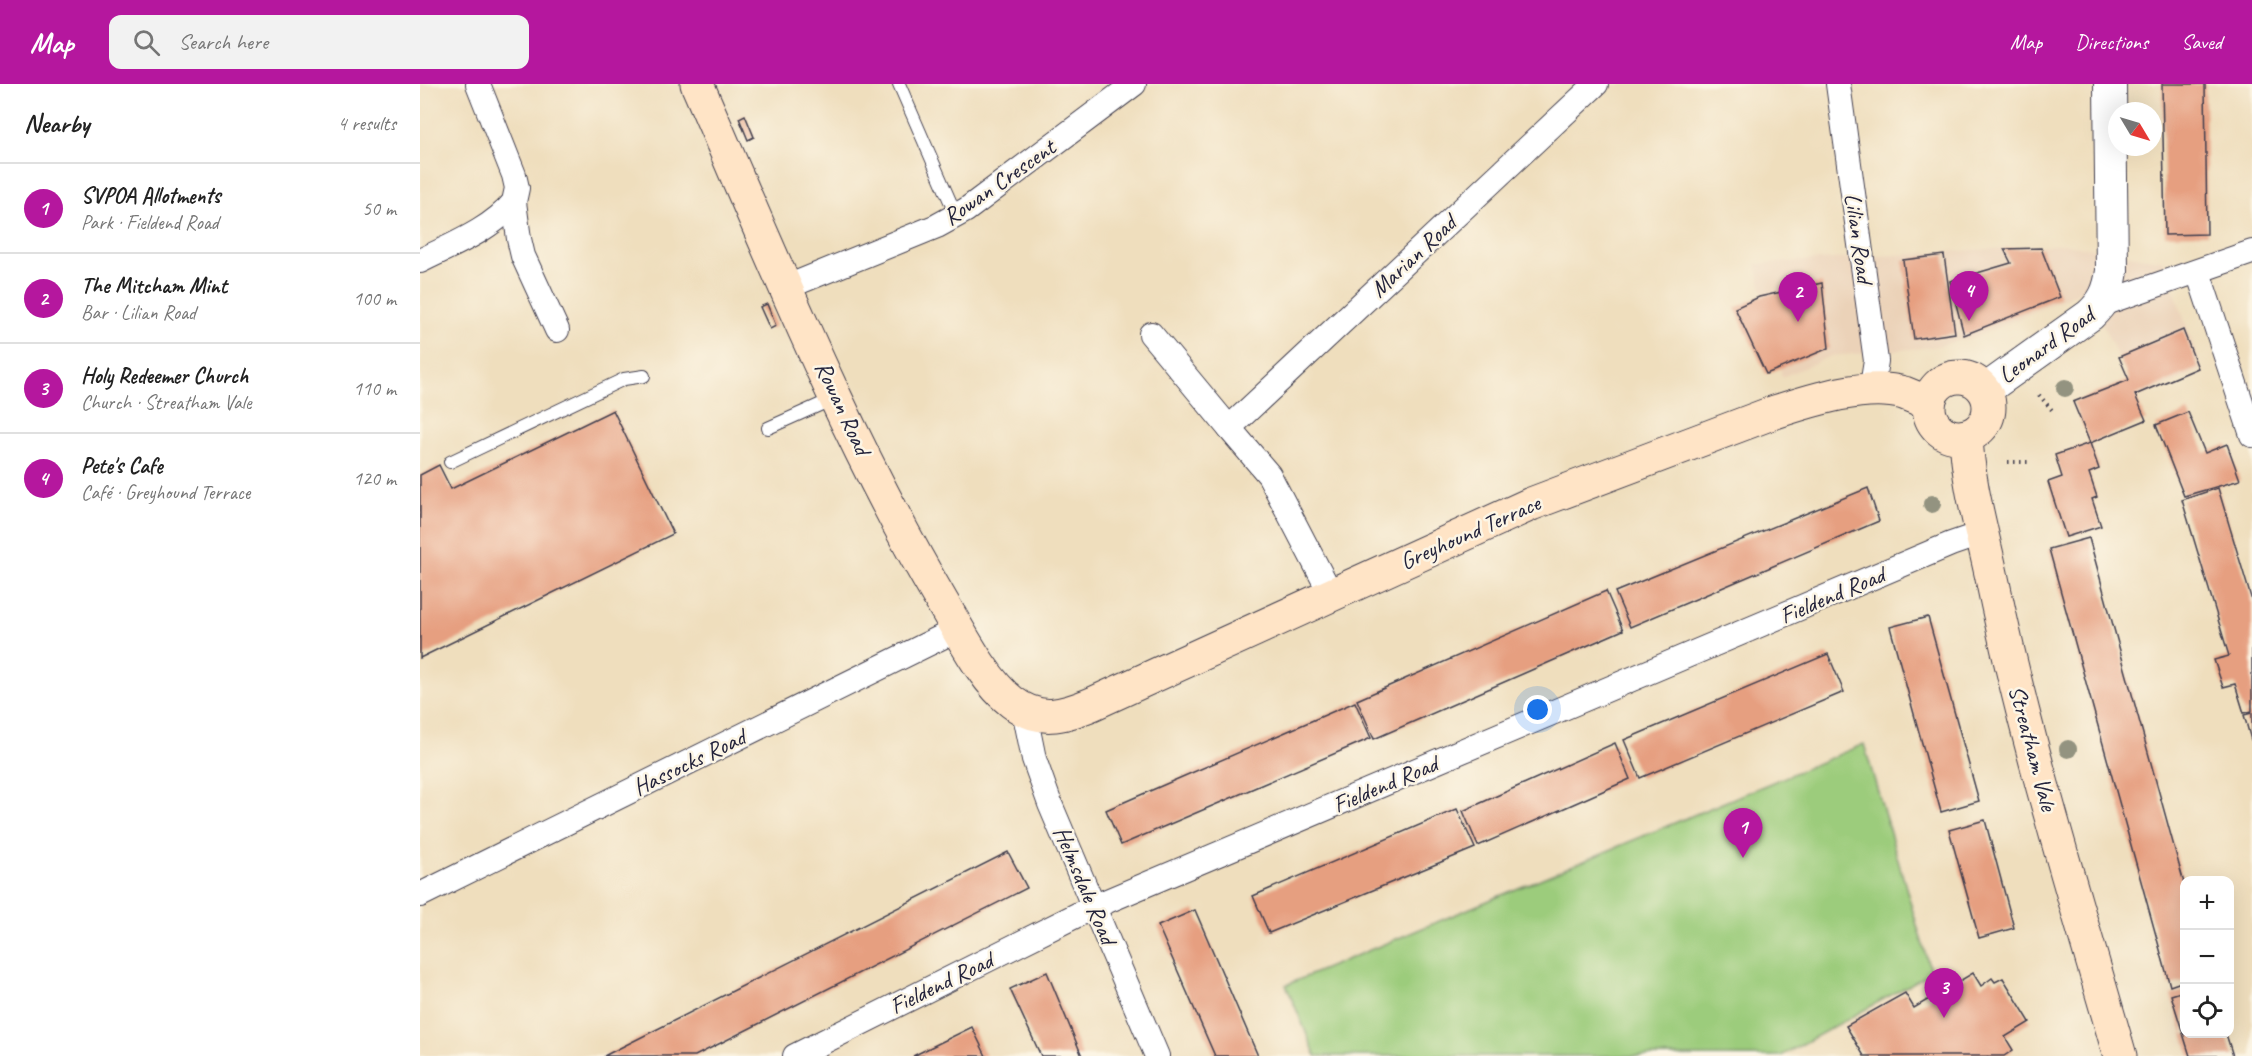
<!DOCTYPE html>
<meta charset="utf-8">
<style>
body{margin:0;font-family:Caveat,sans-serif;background:#f2f2f2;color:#222}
.controls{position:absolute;right:18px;bottom:18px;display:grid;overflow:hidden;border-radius:12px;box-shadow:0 6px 24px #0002}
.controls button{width:54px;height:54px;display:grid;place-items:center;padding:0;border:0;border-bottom:2px solid #e0e0e0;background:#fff;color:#222;font:30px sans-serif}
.compass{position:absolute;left:1688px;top:18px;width:54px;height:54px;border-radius:50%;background:#fff;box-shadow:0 6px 24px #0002;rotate:128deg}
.you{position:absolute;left:1118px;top:626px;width:21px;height:21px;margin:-15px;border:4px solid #fff;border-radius:50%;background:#1a73e8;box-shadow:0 0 0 9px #1a73e833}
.badge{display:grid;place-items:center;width:39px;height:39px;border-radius:50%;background:#b5179e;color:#fff;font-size:20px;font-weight:700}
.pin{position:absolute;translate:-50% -50px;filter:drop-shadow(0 2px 3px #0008)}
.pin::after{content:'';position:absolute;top:32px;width:21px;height:18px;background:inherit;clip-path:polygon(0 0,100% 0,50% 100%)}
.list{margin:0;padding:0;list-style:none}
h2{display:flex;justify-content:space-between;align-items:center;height:78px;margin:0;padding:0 24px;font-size:26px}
h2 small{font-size:20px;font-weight:400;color:#767676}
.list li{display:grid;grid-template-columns:39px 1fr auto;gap:18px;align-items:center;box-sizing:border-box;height:90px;padding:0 24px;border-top:2px solid #e0e0e0}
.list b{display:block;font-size:22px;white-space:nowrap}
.list p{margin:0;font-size:20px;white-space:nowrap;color:#767676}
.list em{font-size:20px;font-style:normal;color:#767676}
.icon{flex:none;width:33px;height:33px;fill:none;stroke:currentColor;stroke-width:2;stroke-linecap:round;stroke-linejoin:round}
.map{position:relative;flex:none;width:1832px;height:972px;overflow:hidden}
header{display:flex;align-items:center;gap:36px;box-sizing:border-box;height:84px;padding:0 30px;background:#b5179e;color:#fff}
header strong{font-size:28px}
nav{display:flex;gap:33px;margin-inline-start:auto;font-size:21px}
.search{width:420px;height:54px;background:#f2f2f2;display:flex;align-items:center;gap:15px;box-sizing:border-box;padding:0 21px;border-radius:12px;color:#767676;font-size:22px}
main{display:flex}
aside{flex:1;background:#fff}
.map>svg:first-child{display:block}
</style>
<header>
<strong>Map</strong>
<div class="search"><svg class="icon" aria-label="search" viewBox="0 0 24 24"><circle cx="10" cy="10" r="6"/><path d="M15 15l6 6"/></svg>Search here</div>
<nav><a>Map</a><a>Directions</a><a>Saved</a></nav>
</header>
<main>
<aside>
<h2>Nearby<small>4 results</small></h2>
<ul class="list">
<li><span class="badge">1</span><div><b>SVPOA Allotments</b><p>Park · Fieldend Road</p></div><em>50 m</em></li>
<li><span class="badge">2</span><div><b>The Mitcham Mint</b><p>Bar · Lilian Road</p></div><em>100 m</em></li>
<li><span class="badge">3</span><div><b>Holy Redeemer Church</b><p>Church · Streatham Vale</p></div><em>110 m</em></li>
<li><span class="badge">4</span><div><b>Pete's Cafe</b><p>Café · Greyhound Terrace</p></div><em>120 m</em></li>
</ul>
</aside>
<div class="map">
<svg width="1832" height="972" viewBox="0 0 1832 972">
<rect width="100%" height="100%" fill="#fcf5e5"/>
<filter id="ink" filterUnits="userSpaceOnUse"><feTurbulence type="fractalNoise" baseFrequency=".0167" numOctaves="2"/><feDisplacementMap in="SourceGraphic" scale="12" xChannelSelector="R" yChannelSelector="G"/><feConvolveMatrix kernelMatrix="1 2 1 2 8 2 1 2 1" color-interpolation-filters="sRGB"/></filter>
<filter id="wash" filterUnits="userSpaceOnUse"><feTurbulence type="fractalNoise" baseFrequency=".008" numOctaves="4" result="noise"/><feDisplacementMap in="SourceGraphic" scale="24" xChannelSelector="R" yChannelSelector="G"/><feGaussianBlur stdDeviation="1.35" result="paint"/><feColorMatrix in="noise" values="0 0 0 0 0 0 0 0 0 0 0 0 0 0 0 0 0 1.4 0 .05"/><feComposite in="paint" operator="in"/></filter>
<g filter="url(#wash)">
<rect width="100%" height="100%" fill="#efdebd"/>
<path fill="#ebd2b8" d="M1646 160 1744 177 1782 286 1717 314 1666 205 1558 252 1513 263 1411 272 1362 293 1336 180Z"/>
<path fill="#9ccc7b" stroke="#5f775b" stroke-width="1.5" d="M1444 660 1511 889 1361 972H896L866 901Z"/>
<g id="blocks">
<g fill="#e69f80">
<path d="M1742 0H1785L1787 150 1745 151Z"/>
<path d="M325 31 334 53 328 56 319 34Z"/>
<path d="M1621 164 1640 213 1544 251 1530 197 1591 179 1584 165Z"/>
<path d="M1524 171 1535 249 1494 255 1483 176Z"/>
<path d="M1402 199 1409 264 1346 290 1315 224 1339 213Z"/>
<path d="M347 220 356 242 350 245 340 223Z"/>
<path d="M1763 246 1778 284 1715 311 1726 336 1670 359 1653 318 1709 296 1699 273Z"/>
<path d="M193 326 253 450 0 574V391L19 381 31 405Z"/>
<path d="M1768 328 1785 369 1807 360 1820 396 1764 412 1736 341Z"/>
<path d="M1670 359 1679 385 1669 389 1677 413 1672 415 1681 442 1646 453 1628 398 1642 393 1635 371Z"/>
<path d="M1448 404 1459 437 1210 543 1195 508Z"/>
<path d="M1798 404 1832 517V627L1824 629 1815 600 1803 603 1794 576 1809 572 1762 416Z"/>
<path d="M1669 454 1764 799V897L1750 902 1629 465Z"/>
<path d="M1186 507 1203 546 954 655 937 616Z"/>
<path d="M1508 533 1559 717 1521 728 1470 543Z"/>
<path d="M1408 570 1424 608 1220 694 1204 656Z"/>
<path d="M935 618 951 654 701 761 686 726Z"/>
<path d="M1832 629V656H1831L1824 631Z"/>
<path d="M1195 659 1210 695 1058 762 1043 727Z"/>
<path d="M1037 725 1055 764 849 849 833 812Z"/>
<path d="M1565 736 1594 844 1559 854 1529 746Z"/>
<path d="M588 768 607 804 275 972H184Z"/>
<path d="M775 826 838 972H795L738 842Z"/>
<path d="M627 888 662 972H621L590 905Z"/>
<path d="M1553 889 1561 902 1572 894 1575 898 1583 894 1610 938 1585 953 1593 966 1584 972H1444L1426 942 1485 909 1494 924Z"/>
<path d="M1764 907V950H1806L1813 972H1770L1751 911Z"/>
<path d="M552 943 566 972H493Z"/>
</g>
</g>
</g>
<g filter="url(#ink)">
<use href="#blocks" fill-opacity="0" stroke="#413e4e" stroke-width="1.5"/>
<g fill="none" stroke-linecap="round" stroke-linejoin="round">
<g stroke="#413e4e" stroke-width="14">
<g id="service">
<path d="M479 0 536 131"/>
<path d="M348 344 415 314"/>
<path d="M30 378 204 295 224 292"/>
</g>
</g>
<g stroke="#413e4e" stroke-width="26">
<g id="minor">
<path d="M58 0 94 91 97 104 94 118 99 155 103 172 137 246"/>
<path d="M1418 0 1456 277 1451 308"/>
<path d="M0 177C32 161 71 146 94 118"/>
<path d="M1778 188 1832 351"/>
<path d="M367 203 517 142 546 126 714 0"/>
<path d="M1682 220 1832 168"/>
<path d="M731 250 809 344"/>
<path d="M911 510 849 391 809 344 1176 0"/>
<path d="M604 626 614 675 630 720 737 972"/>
<path d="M0 811 538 545"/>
<path d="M375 972 673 823 1531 460 1563 449"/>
</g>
</g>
<g stroke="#413e4e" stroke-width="34">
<path id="tertiary" d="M1565 306 1670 231C1684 218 1689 207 1692 187L1690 0"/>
</g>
<g stroke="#413e4e" stroke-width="35">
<g id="secondary">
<path d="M277 0C353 174 425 353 522 518 540 548 564 597 592 618 619 639 643 632 672 620L1111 420 1352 329C1389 317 1445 298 1484 309 1492 312 1501 316 1509 320"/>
<circle cx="1539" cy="323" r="30"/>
<path d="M1546 352C1548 402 1563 450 1573 499 1606 659 1655 815 1700 972"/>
</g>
</g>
<g stroke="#413e4e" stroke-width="4" stroke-dasharray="1.5 4.5" stroke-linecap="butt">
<path d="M1619 311 1632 326"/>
<path d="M1588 378H1610"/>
</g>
<use href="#service" stroke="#fff" stroke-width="12"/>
<use href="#minor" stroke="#fff" stroke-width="24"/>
<use href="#tertiary" stroke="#fff" stroke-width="32"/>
<use href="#secondary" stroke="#ffe4c6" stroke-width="33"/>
</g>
<g fill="#939380">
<circle cx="1645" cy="304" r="9"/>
<circle cx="1512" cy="420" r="9"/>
<circle cx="1648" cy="665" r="9"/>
</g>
</g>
<g text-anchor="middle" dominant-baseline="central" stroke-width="5" stroke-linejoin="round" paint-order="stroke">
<g font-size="24" fill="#22223b" stroke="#fcf5e5">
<text transform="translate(579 98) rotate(-35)">Rowan Crescent</text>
<text transform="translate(1439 154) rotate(82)">Lilian Road</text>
<text transform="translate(993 172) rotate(-43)">Marian Road</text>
<text transform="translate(1626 261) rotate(-36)">Leonard Road</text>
<text transform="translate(423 324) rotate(65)">Rowan Road</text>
<text transform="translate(1050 448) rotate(-24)">Greyhound Terrace</text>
<text transform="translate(1412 511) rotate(-23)">Fieldend Road</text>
<text transform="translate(1613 664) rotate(75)">Streatham Vale</text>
<text transform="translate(269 678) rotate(-26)">Hassocks Road</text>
<text transform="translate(965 700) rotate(-23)">Fieldend Road</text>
<text transform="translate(665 801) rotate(67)">Helmsdale Road</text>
<text transform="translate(521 899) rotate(-26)">Fieldend Road</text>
</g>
</g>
</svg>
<div class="controls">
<button>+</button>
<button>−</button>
<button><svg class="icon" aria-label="locate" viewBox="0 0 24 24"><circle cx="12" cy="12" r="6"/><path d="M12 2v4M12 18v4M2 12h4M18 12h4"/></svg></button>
</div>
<svg class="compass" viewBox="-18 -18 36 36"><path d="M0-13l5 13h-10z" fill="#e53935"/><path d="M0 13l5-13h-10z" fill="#767676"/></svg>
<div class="you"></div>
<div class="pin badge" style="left:1323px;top:774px">1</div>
<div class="pin badge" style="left:1378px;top:238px">2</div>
<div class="pin badge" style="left:1524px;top:934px">3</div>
<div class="pin badge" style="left:1549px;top:237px">4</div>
</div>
</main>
